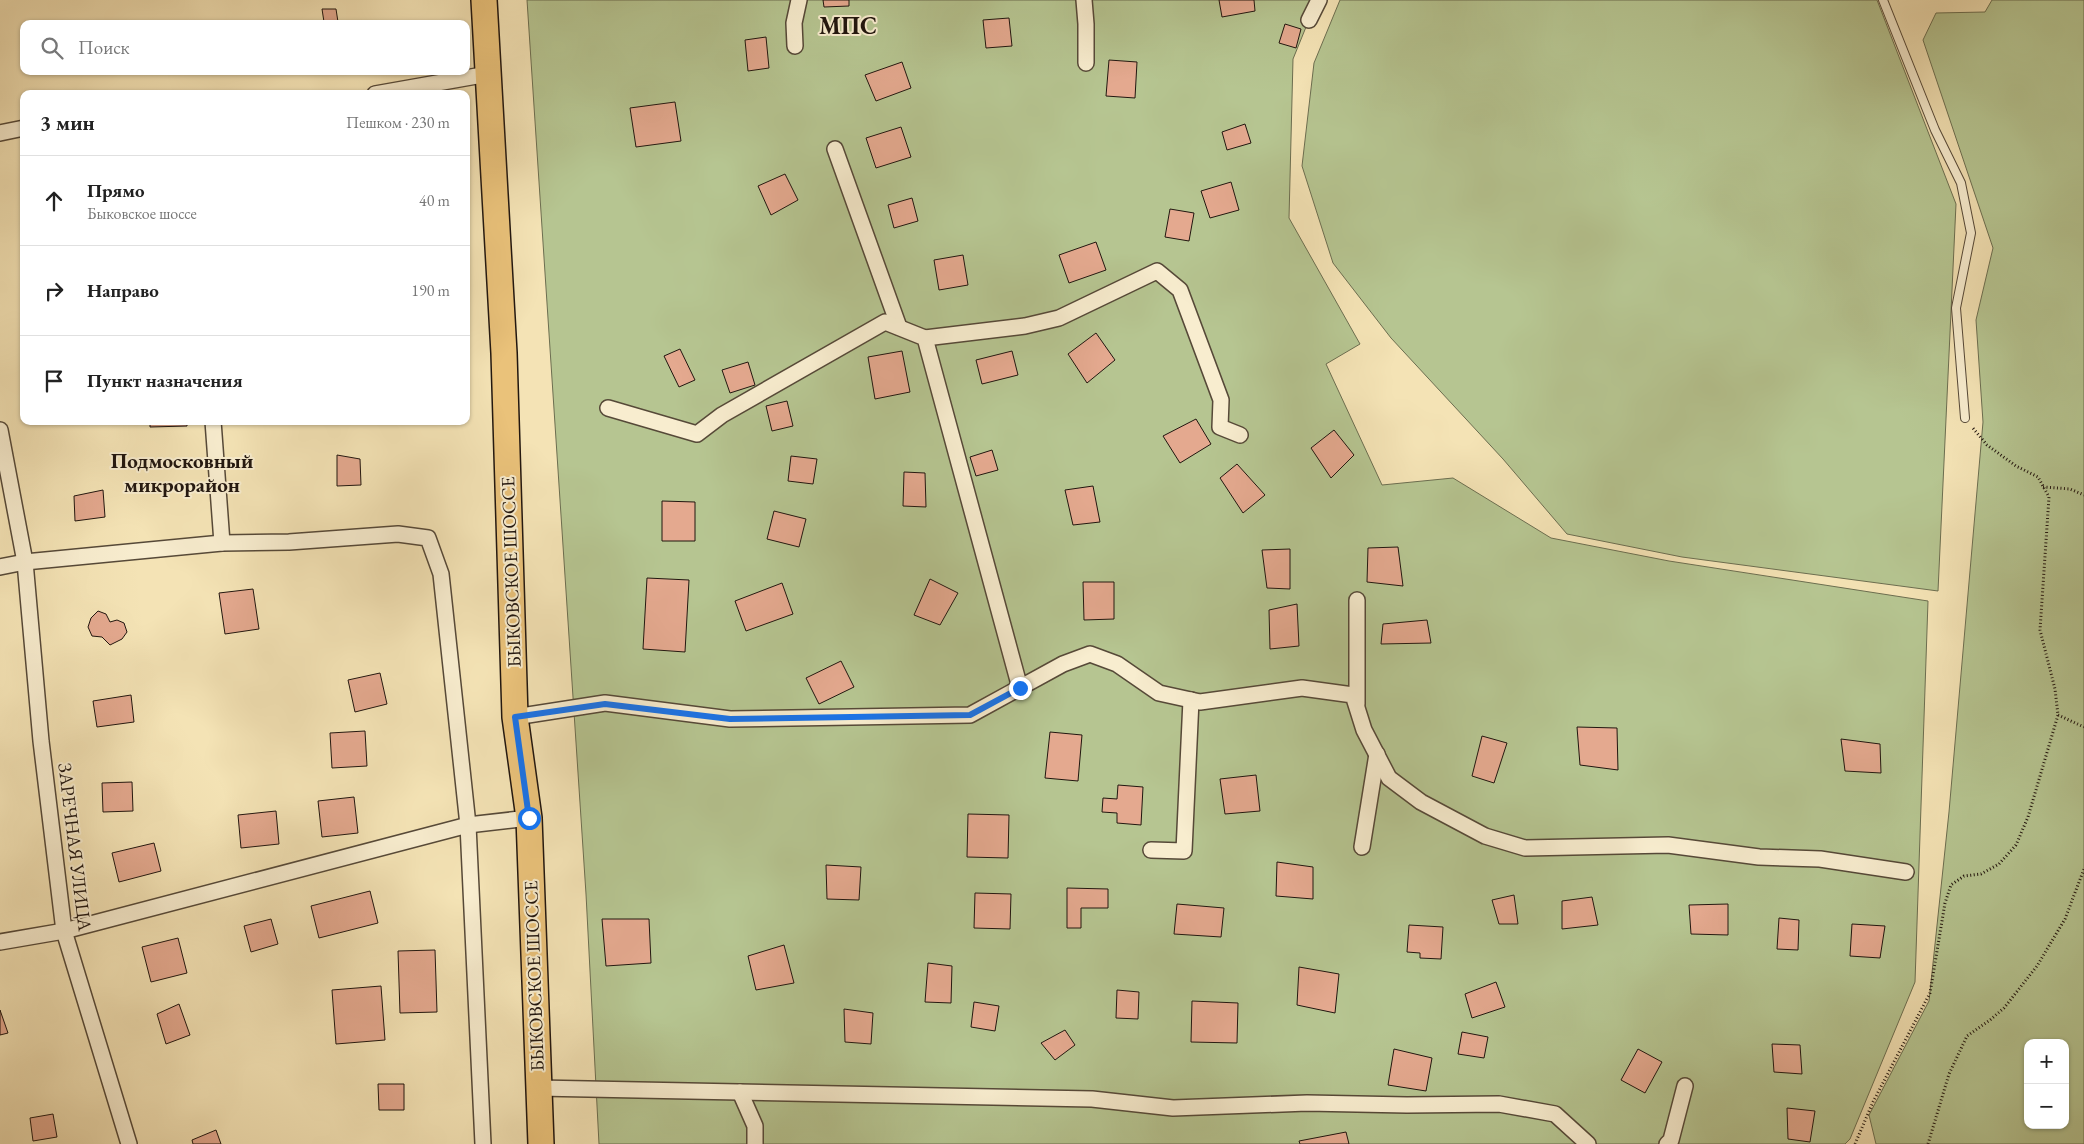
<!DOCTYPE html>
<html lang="ru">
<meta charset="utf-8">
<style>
body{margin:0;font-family:"EB Garamond",serif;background:#f2f2f2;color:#222}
.controls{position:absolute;right:15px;bottom:15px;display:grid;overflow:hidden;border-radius:10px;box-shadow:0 1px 4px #0004}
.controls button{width:45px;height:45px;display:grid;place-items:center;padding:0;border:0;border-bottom:1px solid #e0e0e0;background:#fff;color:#222;font:25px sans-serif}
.stop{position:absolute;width:15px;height:15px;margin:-11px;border:4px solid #1a73e8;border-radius:50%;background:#fff}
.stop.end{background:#1a73e8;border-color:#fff;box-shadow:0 1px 5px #0008}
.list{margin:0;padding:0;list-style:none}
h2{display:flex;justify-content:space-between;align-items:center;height:65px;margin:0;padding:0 20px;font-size:21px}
h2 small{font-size:16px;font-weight:400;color:#767676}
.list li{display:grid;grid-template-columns:32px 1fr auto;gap:15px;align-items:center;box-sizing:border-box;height:90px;padding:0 20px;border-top:1px solid #e0e0e0}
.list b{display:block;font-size:19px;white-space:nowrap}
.list p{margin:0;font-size:16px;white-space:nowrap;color:#767676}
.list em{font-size:16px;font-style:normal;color:#767676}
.icon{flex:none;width:28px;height:28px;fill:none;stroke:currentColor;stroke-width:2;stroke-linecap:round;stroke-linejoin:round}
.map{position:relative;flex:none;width:2084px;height:1144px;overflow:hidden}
.search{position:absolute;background:#fff;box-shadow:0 1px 4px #0004;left:20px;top:20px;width:450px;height:55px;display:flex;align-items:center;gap:12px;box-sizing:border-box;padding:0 18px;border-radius:10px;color:#767676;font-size:19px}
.panel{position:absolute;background:#fff;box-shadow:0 1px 4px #0004;left:20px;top:90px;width:450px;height:335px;border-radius:10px}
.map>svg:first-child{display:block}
</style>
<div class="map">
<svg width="2084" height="1144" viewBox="0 0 2084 1144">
<rect width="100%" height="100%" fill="#f4e3b5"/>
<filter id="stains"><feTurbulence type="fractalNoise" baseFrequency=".004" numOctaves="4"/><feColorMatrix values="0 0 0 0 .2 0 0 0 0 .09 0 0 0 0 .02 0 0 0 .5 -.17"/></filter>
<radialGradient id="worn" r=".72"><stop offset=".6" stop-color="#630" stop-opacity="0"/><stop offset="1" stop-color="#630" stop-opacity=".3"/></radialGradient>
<g fill="#b6c591" stroke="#6c6e50" fill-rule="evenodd">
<path d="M527 0H1317L1293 59 1289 218 1360 344 1326 364 1382 485 1453 478 1551 538 1669 561 1928 601 1915 982 1850 1139 1845 1144H599L586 894Z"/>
<path d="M1340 0H1877L1956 204 1938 591 1682 557 1567 534 1503 459 1391 338 1333 263 1302 166 1314 63Z"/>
<path d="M1992 0H2084V1144H1876L1869 1115 1929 1001 1949 812 1983 422 1976 320 1993 248 1923 40 1936 13 1985 12ZM2028 1043H2065V1125H2028Z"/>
</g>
<g fill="#e4a98f" stroke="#21160f">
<path d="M823 0H849V6L824 7Z"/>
<path d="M1219 0H1254L1255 11 1222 17Z"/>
<path d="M322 9H336L338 22H324Z"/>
<path d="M1009 18 1012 46 986 48 983 20Z"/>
<path d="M1285 24 1301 29 1296 48 1279 43Z"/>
<path d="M766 37 769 68 748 71 745 40Z"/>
<path d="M1109 60 1137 62 1135 98 1106 96Z"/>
<path d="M902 62 911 88 876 101 865 75Z"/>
<path d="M675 102 681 141 636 147 630 108Z"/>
<path d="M1245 124 1251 143 1227 150 1222 132Z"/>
<path d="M901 127 911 157 876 168 866 138Z"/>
<path d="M785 174 798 200 771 215 758 186Z"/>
<path d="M1231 182 1239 210 1210 218 1201 191Z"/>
<path d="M912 198 918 221 894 228 888 205Z"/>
<path d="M1170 209 1194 213 1189 241 1165 237Z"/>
<path d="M1096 242 1106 270 1069 283 1059 255Z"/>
<path d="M963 255 968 285 939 290 934 260Z"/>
<path d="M1096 333 1115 360 1087 383 1068 354Z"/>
<path d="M680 349 695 380 679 387 664 356Z"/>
<path d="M902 351 910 392 875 399 868 357Z"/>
<path d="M1012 351 1018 375 982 384 976 360Z"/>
<path d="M748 362 755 385 730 393 722 370Z"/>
<path d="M787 401 793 426 772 431 766 406Z"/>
<path d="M1196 419 1211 444 1180 463 1163 436Z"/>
<path d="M150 421H187V426L150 427Z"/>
<path d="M1334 430 1354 455 1331 478 1311 448Z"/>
<path d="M992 450 998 470 976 476 970 457Z"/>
<path d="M337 455 360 459 361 485 337 486Z"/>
<path d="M791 456 817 459 813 484 788 481Z"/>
<path d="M1237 464 1265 495 1243 513 1220 478Z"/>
<path d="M904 472 925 473 926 507 903 506Z"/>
<path d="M1093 486 1100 522 1073 525 1065 490Z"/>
<path d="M103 490 105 517 75 521 74 496Z"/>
<path d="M662 501 695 502V541H662Z"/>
<path d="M774 511 806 519 799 547 767 539Z"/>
<path d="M1398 547 1403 586 1367 582 1368 548Z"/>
<path d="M1290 549V589L1267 588 1262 550Z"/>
<path d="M647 578 689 580 685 652 643 649Z"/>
<path d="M930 579 958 593 940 625 914 615Z"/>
<path d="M1083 582H1114V619L1084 620Z"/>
<path d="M782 583 793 614 746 631 735 601Z"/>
<path d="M253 589 259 629 225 634 219 593Z"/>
<path d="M1297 604 1299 646 1270 649 1269 610Z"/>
<path d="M98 611 106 614 110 622 117 620 124 623 127 632 122 639 110 645 102 637 92 636 88 627 91 618Z"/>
<path d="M1427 620 1431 643 1381 644 1383 624Z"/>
<path d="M841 661 854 687 819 704 806 678Z"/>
<path d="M380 673 387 704 355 712 348 680Z"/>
<path d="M131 695 134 722 97 727 93 701Z"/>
<path d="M1577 727 1617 728 1618 770 1580 765Z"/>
<path d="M365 731 367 766 332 768 330 733Z"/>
<path d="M1050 732 1082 735 1078 781 1045 778Z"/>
<path d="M1482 736 1507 743 1494 783 1472 776Z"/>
<path d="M1841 739 1880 744 1881 773 1845 771Z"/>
<path d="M1256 775 1260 811 1225 814 1220 779Z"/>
<path d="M132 782 133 811 103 812 102 783Z"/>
<path d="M1118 785 1143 787 1141 825 1117 823V813L1102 812 1103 798 1117 799Z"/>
<path d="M354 797 358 833 322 837 318 801Z"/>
<path d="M276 811 279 844 241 848 238 815Z"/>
<path d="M968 814 1009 815 1008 858 967 857Z"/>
<path d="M154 843 161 871 119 882 112 853Z"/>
<path d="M1277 862 1313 867V899L1276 896Z"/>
<path d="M826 865 861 867 859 900 827 899Z"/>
<path d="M1067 888 1108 889V908H1081V928H1067Z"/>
<path d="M370 891 378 923 319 938 311 906Z"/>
<path d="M975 893 1011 894 1010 929 974 928Z"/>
<path d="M1514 895 1518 924H1499L1492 900Z"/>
<path d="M1592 897 1598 925 1562 929V901Z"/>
<path d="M1177 904 1224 908 1221 937 1174 934Z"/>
<path d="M1728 904V935L1691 934 1689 905Z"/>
<path d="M1779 918 1799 920 1798 950 1777 949Z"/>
<path d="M271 919 278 944 251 952 244 926Z"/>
<path d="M602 919H649L651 963 606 966Z"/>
<path d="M1852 924 1885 926 1880 958 1850 956Z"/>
<path d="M1409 925 1443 927 1441 959 1420 958V953L1407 952Z"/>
<path d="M178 938 187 973 151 982 142 947Z"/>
<path d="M784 945 794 983 756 990 748 956Z"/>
<path d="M435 950 437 1012 400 1013 398 951Z"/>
<path d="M928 963 952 966 951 1003 925 1002Z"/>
<path d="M1299 967 1339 974 1335 1013 1297 1005Z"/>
<path d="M1496 982 1505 1007 1472 1018 1465 994Z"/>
<path d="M381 986 385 1040 336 1044 332 990Z"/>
<path d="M1117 990 1139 992 1138 1019 1116 1018Z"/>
<path d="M1192 1001 1238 1003 1237 1043 1191 1042Z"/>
<path d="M974 1002 999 1006 995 1031 971 1027Z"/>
<path d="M179 1004 190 1035 166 1044 157 1014Z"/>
<path d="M844 1009 873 1013 871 1044 845 1042Z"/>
<path d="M0 1010 8 1033 0 1035Z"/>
<path d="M1065 1030 1075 1045 1055 1060 1041 1043Z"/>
<path d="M1462 1032 1488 1037 1484 1058 1458 1054Z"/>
<path d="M1772 1044 1800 1045 1802 1074 1774 1072Z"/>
<path d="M1394 1049 1432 1058 1426 1091 1388 1085Z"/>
<path d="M1638 1049 1662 1062 1645 1093 1621 1080Z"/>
<path d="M378 1084H404V1110H379Z"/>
<path d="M1787 1108 1815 1111 1810 1142 1788 1139Z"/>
<path d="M53 1114 57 1137 33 1141 30 1118Z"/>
<path d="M216 1130 221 1144H193L192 1140Z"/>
<path d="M1346 1132 1349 1144H1300L1299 1141Z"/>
</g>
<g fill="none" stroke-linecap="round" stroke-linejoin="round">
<g stroke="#564938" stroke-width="10">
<path id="lane" d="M1883 0 1935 130 1961 183 1971 233 1956 308 1965 418"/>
</g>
<g stroke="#564938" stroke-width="18">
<g id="street">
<path d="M1084 0 1086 24V63"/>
<path d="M1309 20 1319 0"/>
<path d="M795 46 794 23 799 0"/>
<path d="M375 94 488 74"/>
<path d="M0 133 24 128"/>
<path d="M835 149 899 327"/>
<path d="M925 338 1025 326 1059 318 1157 271 1180 290 1221 400 1220 427 1240 435"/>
<path d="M608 408 697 434 722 415 885 322 925 338 1020 688"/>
<path d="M213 421 222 543"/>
<path d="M0 430 25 562 41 741 64 931 129 1144"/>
<path d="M0 567 25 562 222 543 289 542 398 534 428 538 441 574 468 825 483 1144"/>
<path d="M1357 600V704"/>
<path d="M515 717 605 703 730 719 970 715 1063 664 1090 654 1117 664 1159 693 1200 702 1302 688 1353 695 1364 730 1389 778 1421 802 1485 836 1525 848 1668 845 1759 857 1820 859 1906 872"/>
<path d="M1362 847 1377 754"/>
<path d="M1151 850 1184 851 1191 700"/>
<path d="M0 942 64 931 468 825 529 818"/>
<path d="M538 1088 1092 1099 1173 1108 1307 1103 1407 1105 1499 1104 1555 1114 1588 1144"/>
<path d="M740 1092 755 1126V1144"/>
<path d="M1667 1144 1671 1140 1685 1086"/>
</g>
</g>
<g stroke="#21160f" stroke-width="28">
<path id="primary" d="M484 0 504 353 515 717 529 818 541 1144"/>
</g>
<g stroke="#21160f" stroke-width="3" stroke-dasharray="1 2.5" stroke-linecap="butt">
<path d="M2043 487 2070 489 2084 495"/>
<path d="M2058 715 2084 727"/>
<path d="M1855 1144 1873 1102 1930 993 1945 903 1951 885 1964 876 1981 874 1999 864 2016 845 2028 817 2058 715 2055 689 2040 630 2049 497 2038 477 2016 466 1987 445 1972 427"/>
<path d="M1928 1144 1949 1074 1967 1036 1990 1020 2004 1008 2037 966 2065 919 2084 869"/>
</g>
<use href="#lane" stroke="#f8edcf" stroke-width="8"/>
<use href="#street" stroke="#f8edcf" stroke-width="15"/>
<use href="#primary" stroke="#eac27a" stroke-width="25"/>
</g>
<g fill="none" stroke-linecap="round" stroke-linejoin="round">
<path stroke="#1a73e8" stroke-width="6" d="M529 818 515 717 605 704 730 719 970 715 1020 688"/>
</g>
<g text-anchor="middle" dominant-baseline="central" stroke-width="4" stroke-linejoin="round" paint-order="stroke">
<g font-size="19" fill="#21160f" stroke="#f8edcf">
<text transform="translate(511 572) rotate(-92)">БЫКОВСКОЕ ШОССЕ</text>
<text transform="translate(75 847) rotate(83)">ЗАРЕЧНАЯ УЛИЦА</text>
<text transform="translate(534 976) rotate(-92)">БЫКОВСКОЕ ШОССЕ</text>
</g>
<g font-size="21" font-weight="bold" fill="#21160f" stroke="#f8edcf">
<text x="182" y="460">Подмосковный<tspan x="182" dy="24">микрорайон</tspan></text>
</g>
<g font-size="24" font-weight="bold" fill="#21160f" stroke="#f8edcf">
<text x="848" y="25">МПС</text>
</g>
</g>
<rect width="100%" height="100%" filter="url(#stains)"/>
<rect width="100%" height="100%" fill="url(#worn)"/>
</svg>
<div class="controls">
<button>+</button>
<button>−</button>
</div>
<div class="stop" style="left:529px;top:818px"></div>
<div class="stop end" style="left:1020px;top:688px"></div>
<div class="search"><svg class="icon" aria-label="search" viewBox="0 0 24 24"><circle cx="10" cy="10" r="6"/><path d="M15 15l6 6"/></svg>Поиск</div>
<section class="panel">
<h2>3 мин<small>Пешком · 230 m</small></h2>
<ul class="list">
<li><svg class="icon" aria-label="ahead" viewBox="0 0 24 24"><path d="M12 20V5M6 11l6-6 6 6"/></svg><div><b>Прямо</b><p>Быковское шоссе</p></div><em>40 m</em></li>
<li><svg class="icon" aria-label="right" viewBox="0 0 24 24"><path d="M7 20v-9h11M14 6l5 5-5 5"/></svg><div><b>Направо</b></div><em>190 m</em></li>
<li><svg class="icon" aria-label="arrive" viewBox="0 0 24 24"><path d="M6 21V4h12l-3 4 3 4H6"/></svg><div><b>Пункт назначения</b></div></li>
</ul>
</section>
</div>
